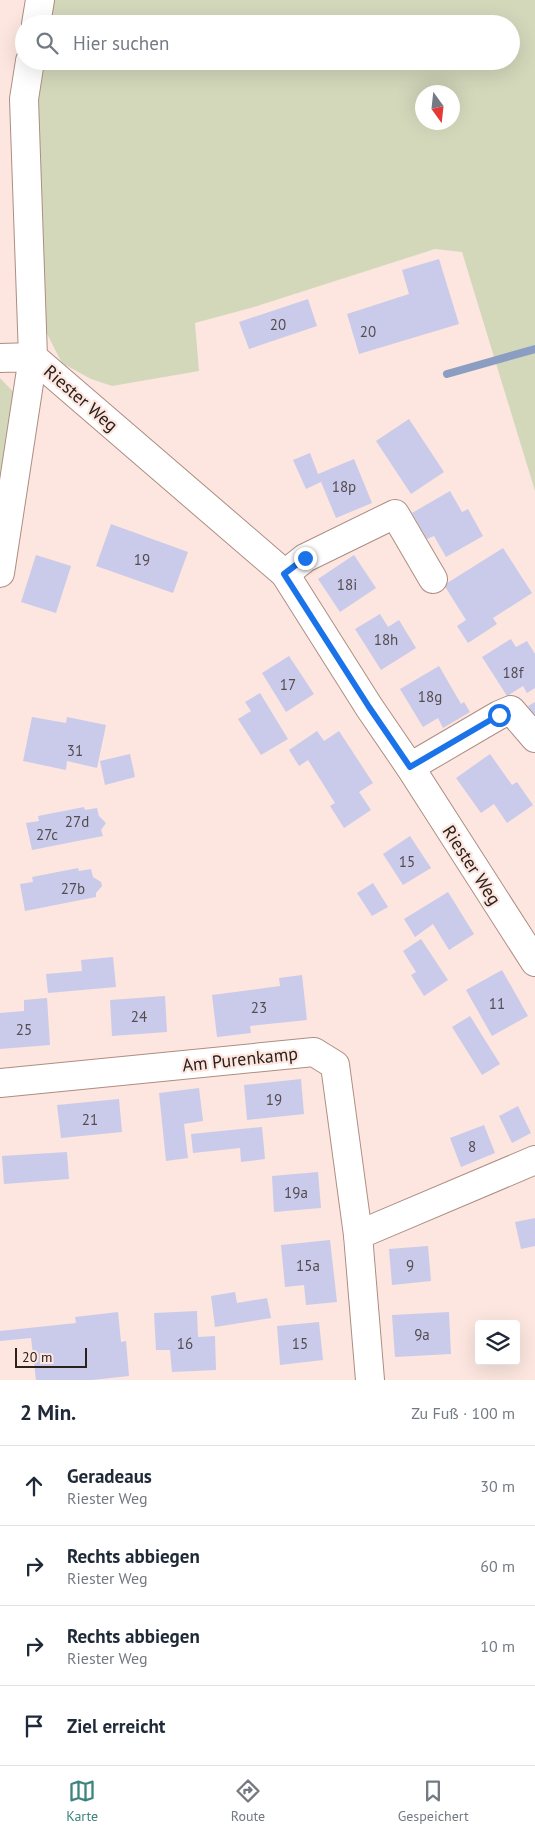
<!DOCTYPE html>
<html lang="de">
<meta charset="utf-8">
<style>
body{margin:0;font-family:"PT Sans",sans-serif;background:#f2f2f3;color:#1f2937}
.controls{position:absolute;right:15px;bottom:15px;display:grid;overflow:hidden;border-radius:5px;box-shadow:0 5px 20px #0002}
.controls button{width:45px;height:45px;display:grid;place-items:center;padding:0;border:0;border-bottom:1px solid #e0e1e3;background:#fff;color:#1f2937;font:25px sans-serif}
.compass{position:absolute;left:415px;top:85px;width:45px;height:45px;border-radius:50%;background:#fff;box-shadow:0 5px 20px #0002;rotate:165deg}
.scale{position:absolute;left:15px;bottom:12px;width:72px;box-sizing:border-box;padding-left:5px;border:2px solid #2d211c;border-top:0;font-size:14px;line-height:18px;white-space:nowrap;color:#2d211c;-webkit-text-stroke:4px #fce6df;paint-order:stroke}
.stop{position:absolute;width:15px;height:15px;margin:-11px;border:4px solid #1a73e8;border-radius:50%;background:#fff}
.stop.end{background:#1a73e8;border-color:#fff;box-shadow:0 1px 5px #0008}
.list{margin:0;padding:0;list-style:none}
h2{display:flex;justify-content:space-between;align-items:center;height:65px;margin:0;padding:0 20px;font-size:21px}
h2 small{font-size:16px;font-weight:400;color:#747a83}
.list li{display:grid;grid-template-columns:32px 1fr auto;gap:15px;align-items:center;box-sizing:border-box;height:80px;padding:0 20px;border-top:1px solid #e0e1e3}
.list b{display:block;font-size:19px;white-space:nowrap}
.list p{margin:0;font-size:16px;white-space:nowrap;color:#747a83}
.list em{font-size:16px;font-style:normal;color:#747a83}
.icon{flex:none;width:28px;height:28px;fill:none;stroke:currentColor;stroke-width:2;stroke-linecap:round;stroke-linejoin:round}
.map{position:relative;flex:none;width:535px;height:1380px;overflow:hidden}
.search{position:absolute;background:#fff;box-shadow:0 5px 20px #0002;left:15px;right:15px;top:15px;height:55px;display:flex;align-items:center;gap:12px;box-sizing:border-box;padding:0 18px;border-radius:28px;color:#747a83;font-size:19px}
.sheet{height:385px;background:#fff}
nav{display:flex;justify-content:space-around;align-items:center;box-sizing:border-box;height:70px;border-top:1px solid #e0e1e3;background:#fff;font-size:14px;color:#747a83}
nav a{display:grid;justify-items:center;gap:2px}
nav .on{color:#3e8580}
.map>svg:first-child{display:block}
</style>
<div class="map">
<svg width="535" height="1380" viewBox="0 0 535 1380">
<rect width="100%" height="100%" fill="#fce6df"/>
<g fill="#d3d8bb" fill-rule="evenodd">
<path d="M51 0H535V491L462 252 435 249 254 307 195 323 199 371 112 386 91 379 62 363 44 328 31 93 38 61H511V24H46ZM422 92H452V122H422Z"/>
<path d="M0 378 19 398 0 520Z"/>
</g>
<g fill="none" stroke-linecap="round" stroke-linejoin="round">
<path stroke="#8b9ec2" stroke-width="8" d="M447 374 535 349"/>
</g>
<g fill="#cacbea">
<path d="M439 259 459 324 359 354 347 314 409 294 402 270Z"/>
<path d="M308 299 317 326 249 349 239 322Z"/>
<path d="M409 419 444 472 411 494 376 441Z"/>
<path d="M310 453 318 474 354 459 372 503 336 518 321 482 306 489 293 460Z"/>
<path d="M450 491 462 512 468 509 483 536 446 557 434 536 427 539 412 513Z"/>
<path d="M111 524 188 552 173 593 96 566Z"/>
<path d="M503 548 532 593 493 618 497 624 468 643 457 626 466 620 444 585Z"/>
<path d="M36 555 71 566 56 613 21 602Z"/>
<path d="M354 555 376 588 340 612 318 579Z"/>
<path d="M380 614 388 627 399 620 416 648 381 670 355 629Z"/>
<path d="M511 639 516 647 527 641 535 654V688L527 693 523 686 507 696 482 657Z"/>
<path d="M289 656 314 694 286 712 262 673Z"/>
<path d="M439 666 461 704 464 702 470 712 443 728 438 718 423 727 400 689Z"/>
<path d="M260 693 288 739 261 755 238 719 251 711 245 702Z"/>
<path d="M535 702V718L528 706Z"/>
<path d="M32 717 66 723 67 717 106 725 97 768 67 761 66 770 23 761Z"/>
<path d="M317 731 324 741 339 731 373 783 359 792 371 810 344 828 330 806 335 803 308 760 299 766 289 750Z"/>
<path d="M130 754 135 777 105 785 100 761Z"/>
<path d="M490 754 512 785 517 782 533 805 507 823 494 804 481 813 456 778Z"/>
<path d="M84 807 85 810 97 808 99 816 106 823 101 830 103 836 32 850 26 823 39 821 38 816Z"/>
<path d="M410 836 431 868 403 885 383 854Z"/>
<path d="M78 868 79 871 91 869 93 877 101 882 102 886 96 893V897L25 911 20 884 33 882 32 877Z"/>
<path d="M373 883 388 907 372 916 357 893Z"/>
<path d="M448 892 474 934 449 950 433 924 415 937 404 919Z"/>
<path d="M421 939 448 980 424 996 411 975 416 972 403 951Z"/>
<path d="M113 957 116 987 48 993 46 974 82 971 81 960Z"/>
<path d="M502 970 528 1016 492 1036 466 990Z"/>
<path d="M302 975 307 1020 250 1026 251 1033 217 1037 212 995 280 986 279 978Z"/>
<path d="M165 996 167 1032 112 1036 110 1000Z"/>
<path d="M47 998 50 1045 0 1049V1013L24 1011V1000Z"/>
<path d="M470 1016 500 1064 482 1075 452 1027Z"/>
<path d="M301 1079 304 1114 247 1120 244 1085Z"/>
<path d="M199 1088 203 1121 184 1124 188 1158 166 1161 159 1093Z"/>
<path d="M119 1099 122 1132 61 1138 57 1105Z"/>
<path d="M518 1106 531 1133 512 1143 499 1116Z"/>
<path d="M484 1125 495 1153 461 1167 450 1138Z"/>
<path d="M262 1127 265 1159 241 1162 240 1148 193 1153 191 1134Z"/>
<path d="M67 1152 69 1179 4 1184 2 1156Z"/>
<path d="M318 1172 321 1208 274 1212 272 1176Z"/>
<path d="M535 1218V1246L521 1249 515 1222Z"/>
<path d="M330 1240 337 1302 306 1305 304 1285 285 1287 281 1245Z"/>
<path d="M428 1246 431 1281 392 1285 389 1249Z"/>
<path d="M235 1292 237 1303 267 1298 271 1318 215 1327 211 1296Z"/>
<path d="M197 1311 198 1337 215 1336 216 1370 172 1372 170 1350H156L154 1313Z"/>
<path d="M118 1312 121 1342 126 1341 129 1376 92 1380H36L31 1338 0 1341V1331L76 1323 75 1317Z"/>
<path d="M449 1312 451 1354 395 1357 392 1315Z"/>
<path d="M319 1322 323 1360 280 1365 277 1326Z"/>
</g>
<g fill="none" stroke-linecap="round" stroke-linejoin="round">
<g stroke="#ad8d82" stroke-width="30">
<g id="minor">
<path d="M36 24 40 0"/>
<path d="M30 61 24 99 33 357 285 574 369 707 410 767 535 962"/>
<path d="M0 358 33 357 0 573"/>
<path d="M285 574 305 558 395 514 433 579"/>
<path d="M410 767 499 715 511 710 535 738"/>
<path d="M0 1083 314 1052 335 1065 358 1235"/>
<path d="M370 1380 358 1235 535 1160"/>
</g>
</g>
<use href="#minor" stroke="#fff" stroke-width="28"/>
</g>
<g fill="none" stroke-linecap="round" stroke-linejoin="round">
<path stroke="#1a73e8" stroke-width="6" d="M305 558 284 574 369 707 410 767 499 715"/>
</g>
<g text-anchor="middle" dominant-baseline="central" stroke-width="4.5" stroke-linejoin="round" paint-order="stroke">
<g font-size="15" fill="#544c50">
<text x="278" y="324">20</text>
<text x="368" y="331">20</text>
<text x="344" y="486">18p</text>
<text x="142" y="559">19</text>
<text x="347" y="584">18i</text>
<text x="386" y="639">18h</text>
<text x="513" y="672">18f</text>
<text x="288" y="684">17</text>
<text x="430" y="696">18g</text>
<text x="75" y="750">31</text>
<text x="77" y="821">27d</text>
<text x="47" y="834">27c</text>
<text x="407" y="861">15</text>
<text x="73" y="888">27b</text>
<text x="497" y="1003">11</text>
<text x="259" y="1007">23</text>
<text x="139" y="1016">24</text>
<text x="24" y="1029">25</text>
<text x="274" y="1099">19</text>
<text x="90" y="1119">21</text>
<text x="472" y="1146">8</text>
<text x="296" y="1192">19a</text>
<text x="308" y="1265">15a</text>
<text x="410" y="1265">9</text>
<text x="422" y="1334">9a</text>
<text x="185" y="1343">16</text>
<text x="300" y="1343">15</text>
</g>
<g font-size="18" fill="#2d211c" stroke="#fce6df">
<text transform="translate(81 398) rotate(41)">Riester Weg</text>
<text transform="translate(472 865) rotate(57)">Riester Weg</text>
<text transform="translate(240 1059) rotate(-6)">Am Purenkamp</text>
</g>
</g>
</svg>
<div class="controls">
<button><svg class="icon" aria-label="layers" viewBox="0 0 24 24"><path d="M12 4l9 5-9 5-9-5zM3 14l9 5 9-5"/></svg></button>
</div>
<svg class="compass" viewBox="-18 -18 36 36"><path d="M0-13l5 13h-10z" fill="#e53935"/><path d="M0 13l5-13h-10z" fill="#747a83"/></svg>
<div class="scale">20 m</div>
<div class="stop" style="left:499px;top:715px"></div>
<div class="stop end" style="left:305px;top:558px"></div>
<div class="search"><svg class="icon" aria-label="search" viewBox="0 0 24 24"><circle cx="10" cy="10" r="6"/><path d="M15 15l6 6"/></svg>Hier suchen</div>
</div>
<section class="sheet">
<h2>2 Min.<small>Zu Fuß · 100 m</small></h2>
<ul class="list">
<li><svg class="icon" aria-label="ahead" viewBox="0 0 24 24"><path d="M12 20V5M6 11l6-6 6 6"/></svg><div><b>Geradeaus</b><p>Riester Weg</p></div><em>30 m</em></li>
<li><svg class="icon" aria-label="right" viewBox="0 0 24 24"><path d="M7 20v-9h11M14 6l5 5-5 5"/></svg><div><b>Rechts abbiegen</b><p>Riester Weg</p></div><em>60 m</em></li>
<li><svg class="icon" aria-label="right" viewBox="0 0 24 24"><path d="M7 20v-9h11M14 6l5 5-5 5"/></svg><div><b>Rechts abbiegen</b><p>Riester Weg</p></div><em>10 m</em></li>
<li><svg class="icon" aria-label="arrive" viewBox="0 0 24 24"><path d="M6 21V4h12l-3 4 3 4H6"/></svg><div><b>Ziel erreicht</b></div></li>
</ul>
</section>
<nav>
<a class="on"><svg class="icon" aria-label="map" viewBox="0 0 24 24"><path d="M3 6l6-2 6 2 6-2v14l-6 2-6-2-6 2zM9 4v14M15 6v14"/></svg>Karte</a>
<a><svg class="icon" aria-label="directions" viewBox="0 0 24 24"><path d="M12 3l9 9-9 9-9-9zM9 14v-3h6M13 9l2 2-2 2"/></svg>Route</a>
<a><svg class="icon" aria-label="saved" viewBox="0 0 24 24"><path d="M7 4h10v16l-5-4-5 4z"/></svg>Gespeichert</a>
</nav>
